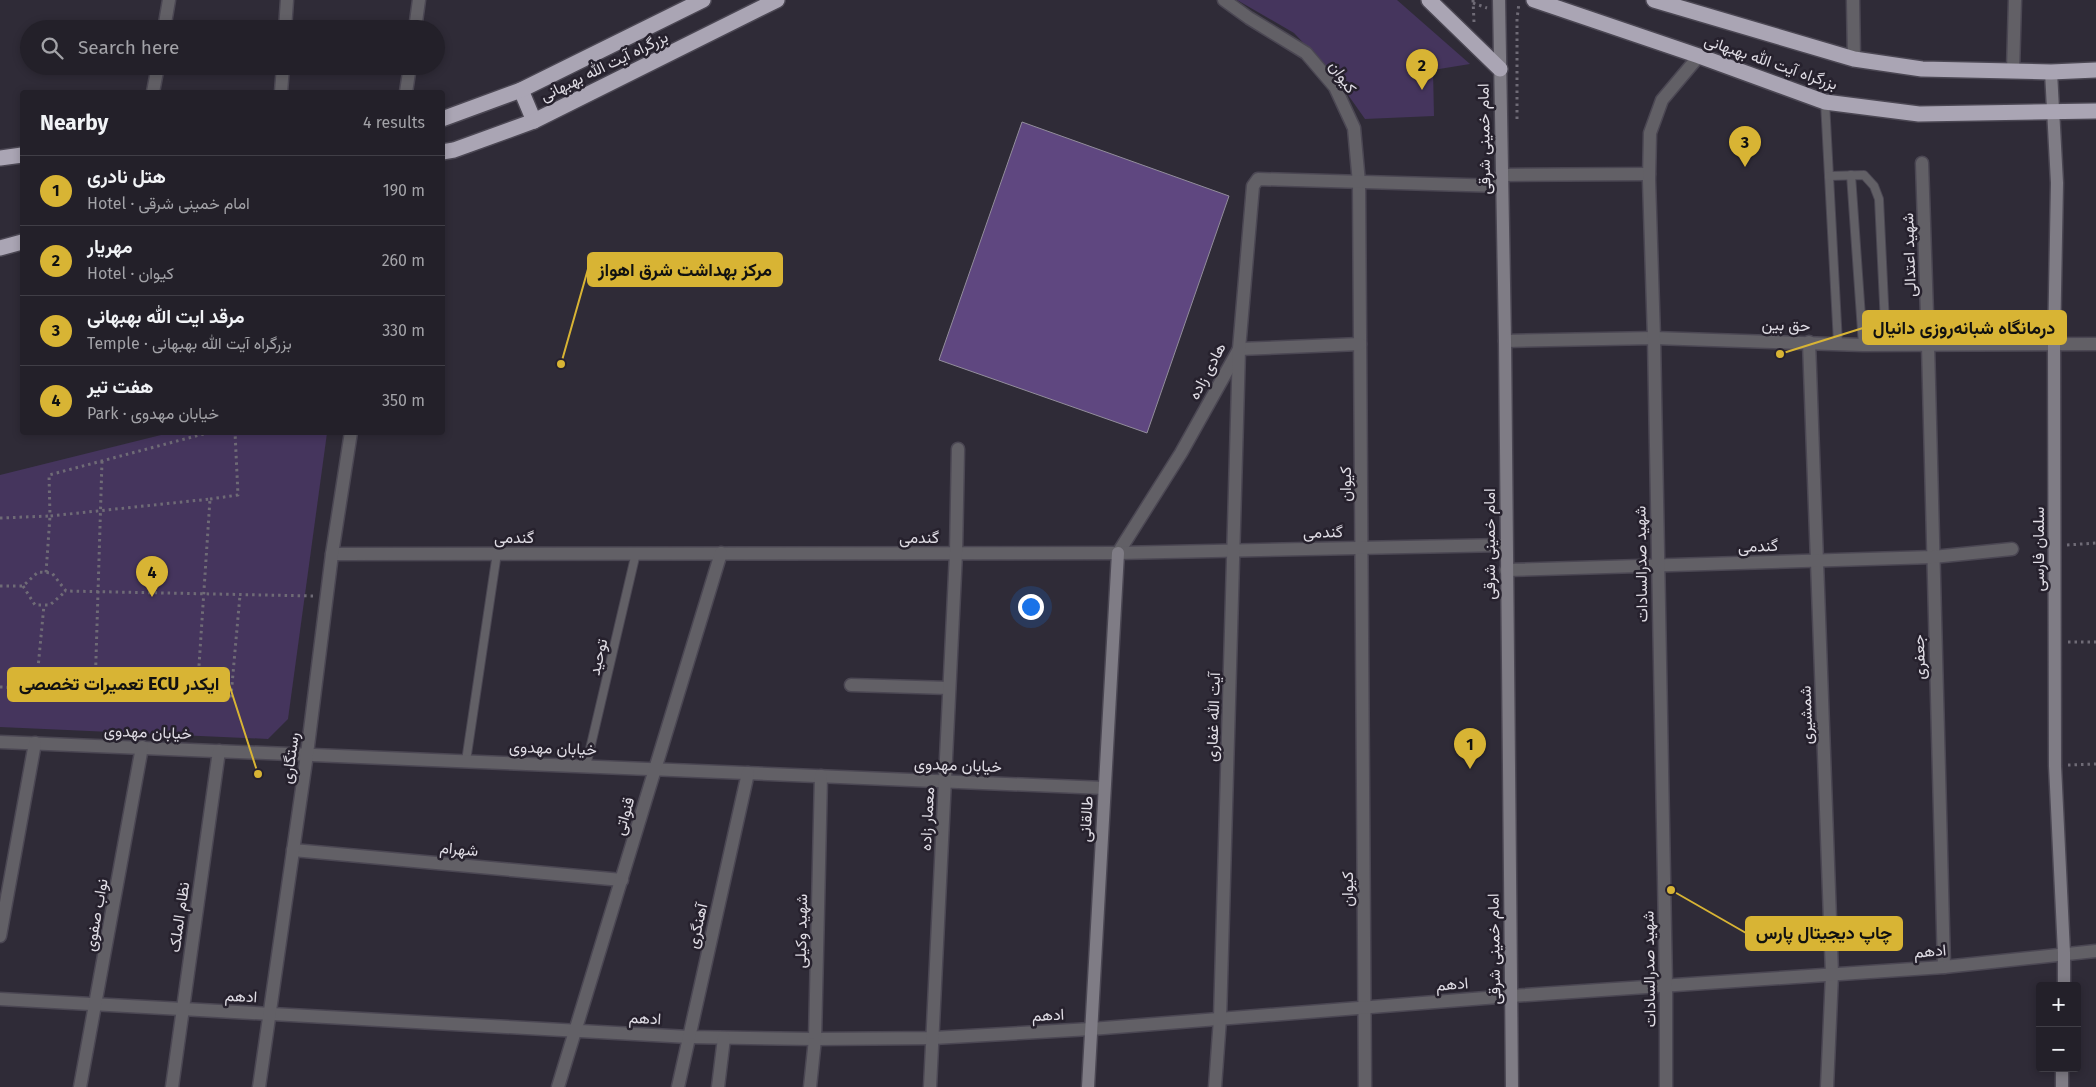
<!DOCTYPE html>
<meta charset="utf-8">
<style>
body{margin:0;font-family:"Fira Sans",Vazirmatn,sans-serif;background:#2b2831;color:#f1f3f6}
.controls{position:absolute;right:15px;bottom:15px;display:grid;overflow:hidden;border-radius:5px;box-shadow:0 2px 8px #0003}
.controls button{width:45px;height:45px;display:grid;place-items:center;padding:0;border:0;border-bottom:1px solid #403e46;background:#232029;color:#f1f3f6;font:25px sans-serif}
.you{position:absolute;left:1030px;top:606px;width:18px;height:18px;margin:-12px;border:4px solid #fff;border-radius:50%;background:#1a73e8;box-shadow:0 0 0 8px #1a73e833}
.badge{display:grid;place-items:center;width:32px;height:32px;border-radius:50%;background:#d8b434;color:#111;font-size:16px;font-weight:700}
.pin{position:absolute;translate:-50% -41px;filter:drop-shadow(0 1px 2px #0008)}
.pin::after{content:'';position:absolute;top:26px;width:18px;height:15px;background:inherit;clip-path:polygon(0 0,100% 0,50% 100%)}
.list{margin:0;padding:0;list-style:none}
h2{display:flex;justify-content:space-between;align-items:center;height:65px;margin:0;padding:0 20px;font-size:21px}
h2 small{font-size:16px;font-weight:400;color:#a3a3a8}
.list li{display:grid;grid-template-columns:32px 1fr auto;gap:15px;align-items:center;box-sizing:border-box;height:70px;padding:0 20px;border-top:1px solid #403e46}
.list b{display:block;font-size:19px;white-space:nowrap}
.list p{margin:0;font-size:16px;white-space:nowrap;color:#a3a3a8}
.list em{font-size:16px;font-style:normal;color:#a3a3a8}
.icon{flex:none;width:28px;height:28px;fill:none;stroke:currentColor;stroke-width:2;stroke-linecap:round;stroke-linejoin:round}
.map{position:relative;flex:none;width:2096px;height:1087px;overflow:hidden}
.search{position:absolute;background:#232029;box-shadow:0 2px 8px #0003;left:20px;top:20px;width:425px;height:55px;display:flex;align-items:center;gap:12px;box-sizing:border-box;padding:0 18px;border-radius:28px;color:#a3a3a8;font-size:19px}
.panel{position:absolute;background:#232029;box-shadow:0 2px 8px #0003;left:20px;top:90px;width:425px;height:345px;border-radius:5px}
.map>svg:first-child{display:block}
</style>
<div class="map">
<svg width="2096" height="1087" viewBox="0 0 2096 1087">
<rect width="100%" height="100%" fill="#2f2b37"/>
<g fill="#45355d">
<path d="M1237 0H1397L1470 64 1433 70 1434 116 1365 119 1334 75 1294 33Z"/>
<path d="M173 432 327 433 288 719 268 739 0 727V475Z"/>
</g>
<path fill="#5f4780" stroke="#938e9c" d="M1022 122 1229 196 1147 433 939 360Z"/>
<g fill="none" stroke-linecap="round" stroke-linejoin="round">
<g stroke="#4b4753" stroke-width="10">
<g id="lane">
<path d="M1825 102 1838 343"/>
<path d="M1851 175 1863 345"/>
<path d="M1829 176 1864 175 1874 186 1879 199 1886 345"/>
<path d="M466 761 497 553"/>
<path d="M586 766 636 553"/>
</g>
</g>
<g stroke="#4b4753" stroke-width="15">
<g id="street">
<path d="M1224 0 1249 18 1306 53 1335 87 1354 128 1359 183 1365 1087"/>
<path d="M1853 0 1854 59"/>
<path d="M164 29 169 0"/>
<path d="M285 29 287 0"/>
<path d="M415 29 419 0"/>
<path d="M2013 71 2015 0"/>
<path d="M153 92 158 66"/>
<path d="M281 92 283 66"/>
<path d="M406 92 410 66"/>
<path d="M1922 163 1928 345 1944 967"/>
<path d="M1501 175 1649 174"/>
<path d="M1505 341 1654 338 1863 345 2096 344"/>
<path d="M1809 342 1832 974 1827 1087"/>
<path d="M1239 349 1360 344"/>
<path d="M1118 553 1181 453 1238 351"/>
<path d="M332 554 1118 553 1505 545"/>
<path d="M1506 570 1933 557 2012 549"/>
<path d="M851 685 949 688"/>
<path d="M0 742 1104 788"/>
<path d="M293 850 622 880"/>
<path d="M0 936 35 743"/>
<path d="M0 999 689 1037 815 1039 933 1038 1091 1029 1511 996 1944 967 2096 951"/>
<path d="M80 1087 142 747"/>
<path d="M172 1087 219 751"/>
<path d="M259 1087 307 754 332 554 351 432"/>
<path d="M558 1087 721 553"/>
<path d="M678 1087 748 773"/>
<path d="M718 1087 724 1038"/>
<path d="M810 1087 815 1039 821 776"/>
<path d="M930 1087 956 553 958 449"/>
<path d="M1215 1087 1220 1019 1239 349 1253 186 1258 179 1501 186"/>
<path d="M1666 1087V986L1654 338 1649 180 1650 133 1662 100 1699 56"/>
</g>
</g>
<g stroke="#4b4753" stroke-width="15">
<g id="secondary">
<path d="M1499 0 1505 341 1512 1087"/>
<path d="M2051 72 2057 183 2054 345 2055 766 2064 953V986"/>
<path d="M1088 1087 1118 553"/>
<path d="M2062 1087V1068"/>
</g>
</g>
<g stroke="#4b4753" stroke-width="18">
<g id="highway">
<path d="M1429 0 1500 69"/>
<path d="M1534 0 1699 56 1825 102 1919 114 2096 111"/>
<path d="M1654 0 1854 59 1922 69 2051 72 2096 70"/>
<path d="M521 90 534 121"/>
<path d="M442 119 521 90 703 0"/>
<path d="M442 152 454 150 534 121 777 0"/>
<path d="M0 158 22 155"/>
<path d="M0 248 22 242"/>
</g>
</g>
<g stroke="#6f6b76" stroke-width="3" stroke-dasharray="2.5 4" stroke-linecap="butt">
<path d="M1473 0 1474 22"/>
<path d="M1473 3 1487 8"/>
<path d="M1517 119V19L1519 3"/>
<path d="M210 499 238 495 235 432"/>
<path d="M0 518 50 516 46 573"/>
<path d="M2067 545 2096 543"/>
<path d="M0 586H23L38 572 52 573 66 591 313 596"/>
<path d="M23 586 35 605H50L66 591"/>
<path d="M2068 642H2096"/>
<path d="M0 687 197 696 210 499 50 516 49 475 211 432"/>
<path d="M36 689 44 605"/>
<path d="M95 691 102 461"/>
<path d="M197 696H231L240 595"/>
<path d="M2068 765 2096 764"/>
</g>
<use href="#lane" stroke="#626066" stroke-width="8"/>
<use href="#street" stroke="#626066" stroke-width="12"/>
<use href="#secondary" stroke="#7f7c85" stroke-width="12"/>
<use href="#highway" stroke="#aaa5b4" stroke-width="15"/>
</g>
<g text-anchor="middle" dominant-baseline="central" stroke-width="5" stroke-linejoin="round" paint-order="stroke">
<g font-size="16" fill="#dfdce4" stroke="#26212d">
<text transform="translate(1771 62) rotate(19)">بزرگراه آیت الله بهبهانی</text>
<text transform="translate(604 66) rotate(-26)">بزرگراه آیت الله بهبهانی</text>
<text transform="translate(1343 77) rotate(56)">کیوان</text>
<text transform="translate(1484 139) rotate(-91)">امام خمینی شرقی</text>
<text transform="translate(1909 255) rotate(-92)">شهید اعتدالی</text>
<text transform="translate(1786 325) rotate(2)">حق بین</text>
<text transform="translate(1207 371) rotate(-62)">هادی زاده</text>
<text transform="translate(1345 484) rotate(-90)">کیوان</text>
<text transform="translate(1323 532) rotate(-1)">گندمی</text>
<text x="514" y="537">گندمی</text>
<text x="919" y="537">گندمی</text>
<text transform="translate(1489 544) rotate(-90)">امام خمینی شرقی</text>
<text transform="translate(1758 546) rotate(-2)">گندمی</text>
<text transform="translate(2038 549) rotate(-90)">سلمان فارسی</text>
<text transform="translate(1641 564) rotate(-91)">شهید صدرالسادات</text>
<text transform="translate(598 657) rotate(-77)">توحید</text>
<text transform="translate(1919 657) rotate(-92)">جعفری</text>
<text transform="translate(1806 715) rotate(-92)">شمشیری</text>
<text transform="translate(1213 717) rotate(-88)">آیت الله غفاری</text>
<text transform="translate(148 732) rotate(2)">خیابان مهدوی</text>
<text transform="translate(553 748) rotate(2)">خیابان مهدوی</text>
<text transform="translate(290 758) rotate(-82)">رستگاری</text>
<text transform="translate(958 765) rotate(2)">خیابان مهدوی</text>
<text transform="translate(624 816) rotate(-74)">قنواتی</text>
<text transform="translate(927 819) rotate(-87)">معمار زاده</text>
<text transform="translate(1086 819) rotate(-87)">طالقانی</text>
<text transform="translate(459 849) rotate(5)">شهرام</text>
<text transform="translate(1347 889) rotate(-90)">کیوان</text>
<text transform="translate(96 915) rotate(-80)">نواب صفوی</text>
<text transform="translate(179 917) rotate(-82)">نظام الملک</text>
<text transform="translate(697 926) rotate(-77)">آهنگری</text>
<text transform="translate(801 931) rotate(-89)">شهید وکیلی</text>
<text transform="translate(1494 949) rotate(-91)">امام خمینی شرقی</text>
<text transform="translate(1930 951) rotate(-5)">ادهم</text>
<text transform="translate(1649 969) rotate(-91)">شهید صدرالسادات</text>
<text transform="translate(1452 984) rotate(-5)">ادهم</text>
<text transform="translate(241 996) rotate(3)">ادهم</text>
<text transform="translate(1048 1015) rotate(-3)">ادهم</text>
<text transform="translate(645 1018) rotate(3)">ادهم</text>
</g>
</g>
<path fill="none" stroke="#d8b434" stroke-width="2" d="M561 364L588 269M1780 354L1863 328M258 774L229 684M1671 890L1746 933"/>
<g fill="#d8b434" stroke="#26212d" stroke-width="2">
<circle cx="561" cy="364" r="5"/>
<circle cx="1780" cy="354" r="5"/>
<circle cx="258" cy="774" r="5"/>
<circle cx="1671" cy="890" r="5"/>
</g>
<g fill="#d8b434" stroke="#d8b434" stroke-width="2">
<rect x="588" y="253" width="194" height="33" rx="5"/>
<rect x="1863" y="311" width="203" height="33" rx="5"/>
<rect x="8" y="668" width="221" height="33" rx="5"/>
<rect x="1746" y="917" width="156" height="33" rx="5"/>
</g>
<g font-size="18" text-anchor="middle" font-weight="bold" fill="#111">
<text x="685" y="276">مرکز بهداشت شرق اهواز</text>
<text x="1964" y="334">درمانگاه شبانه‌روزی دانیال</text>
<text x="119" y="690">تعمیرات تخصصی ECU ایکدر</text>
<text x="1824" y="939">چاپ دیجیتال پارس</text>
</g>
</svg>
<div class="controls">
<button>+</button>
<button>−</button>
</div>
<div class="you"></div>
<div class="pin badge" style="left:1470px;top:769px">1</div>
<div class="pin badge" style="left:1422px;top:90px">2</div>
<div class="pin badge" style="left:1745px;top:167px">3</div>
<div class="pin badge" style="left:152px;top:597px">4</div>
<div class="search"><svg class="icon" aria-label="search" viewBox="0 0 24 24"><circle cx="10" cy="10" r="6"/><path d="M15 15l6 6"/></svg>Search here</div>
<section class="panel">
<h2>Nearby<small>4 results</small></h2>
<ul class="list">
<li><span class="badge">1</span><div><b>هتل نادری</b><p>Hotel · امام خمینی شرقی</p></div><em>190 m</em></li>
<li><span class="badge">2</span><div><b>مهریار</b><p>Hotel · کیوان</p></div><em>260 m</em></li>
<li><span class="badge">3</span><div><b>مرقد ایت الله بهبهانی</b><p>Temple · بزرگراه آیت الله بهبهانی</p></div><em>330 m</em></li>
<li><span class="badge">4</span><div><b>هفت تیر</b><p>Park · خیابان مهدوی</p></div><em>350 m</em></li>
</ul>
</section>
</div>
